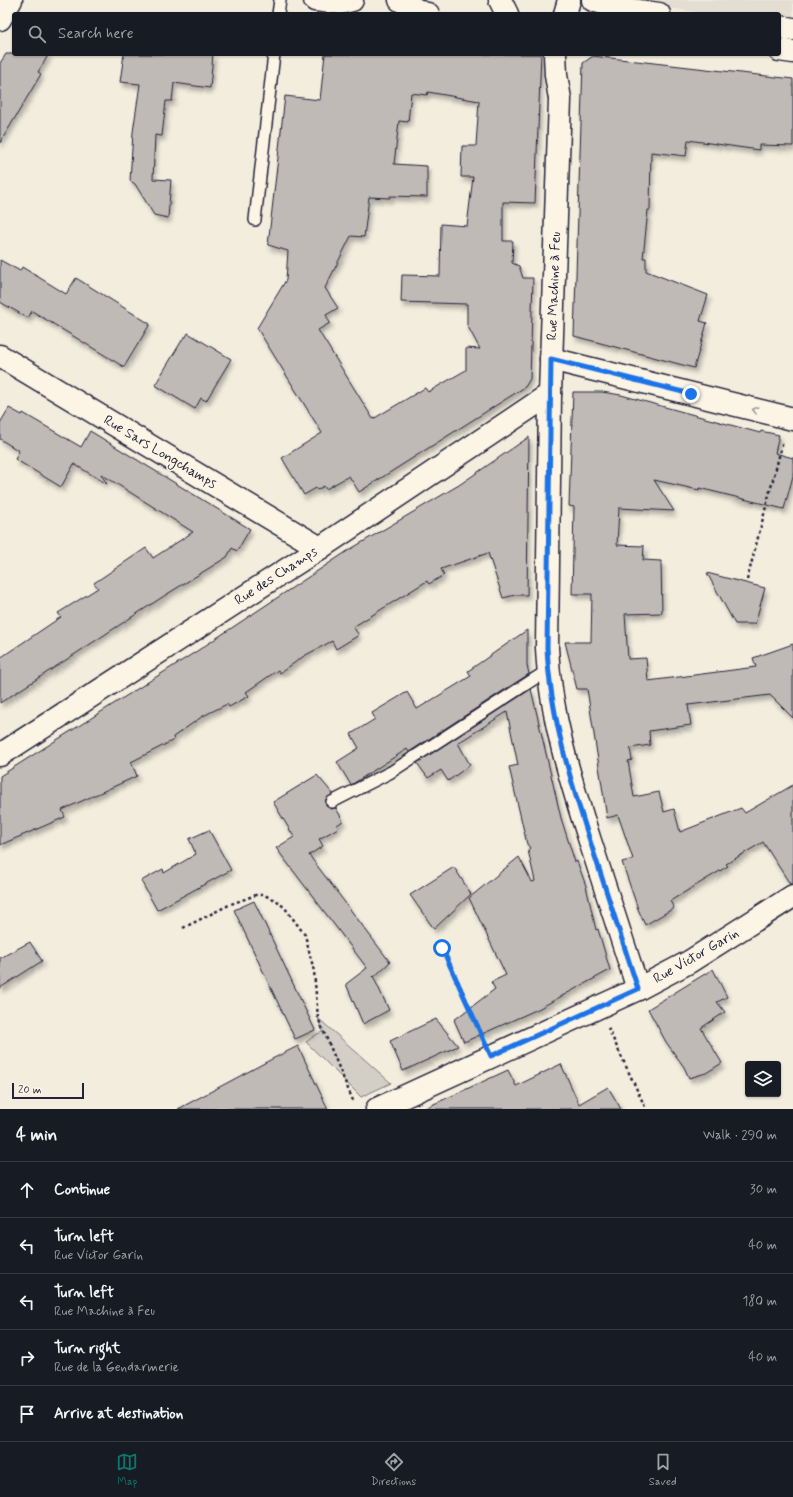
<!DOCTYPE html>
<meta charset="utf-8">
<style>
body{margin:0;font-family:Mynerve,sans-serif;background:#20242c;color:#f1f3f6}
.controls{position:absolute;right:12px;bottom:12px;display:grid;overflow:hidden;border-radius:4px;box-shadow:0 1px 3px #0004}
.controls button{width:36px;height:36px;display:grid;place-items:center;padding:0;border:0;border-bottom:1px solid #363941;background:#171b24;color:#f1f3f6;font:20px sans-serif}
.scale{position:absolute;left:12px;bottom:10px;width:72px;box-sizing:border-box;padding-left:4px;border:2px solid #22223b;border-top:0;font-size:11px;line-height:14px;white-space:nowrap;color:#22223b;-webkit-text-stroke:3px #fcf5e5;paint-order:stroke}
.stop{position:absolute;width:12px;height:12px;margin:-9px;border:3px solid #1a73e8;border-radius:50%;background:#fff}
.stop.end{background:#1a73e8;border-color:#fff;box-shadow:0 1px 4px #0008}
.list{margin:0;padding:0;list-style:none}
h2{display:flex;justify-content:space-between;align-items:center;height:52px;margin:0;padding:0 16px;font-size:17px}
h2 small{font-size:13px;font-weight:400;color:#9ea1a6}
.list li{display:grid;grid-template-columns:26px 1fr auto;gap:12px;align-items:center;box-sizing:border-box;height:56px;padding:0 16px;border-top:1px solid #363941}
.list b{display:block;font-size:15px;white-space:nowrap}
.list p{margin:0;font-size:13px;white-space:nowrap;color:#9ea1a6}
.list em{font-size:13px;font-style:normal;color:#9ea1a6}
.icon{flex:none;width:22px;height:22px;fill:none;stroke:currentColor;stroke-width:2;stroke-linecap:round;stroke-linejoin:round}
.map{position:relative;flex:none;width:793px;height:1109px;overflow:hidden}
.search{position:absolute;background:#171b24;box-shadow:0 1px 3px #0004;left:12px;right:12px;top:12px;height:44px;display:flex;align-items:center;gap:10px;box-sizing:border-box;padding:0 14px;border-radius:4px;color:#9ea1a6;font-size:15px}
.sheet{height:332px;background:#171b24}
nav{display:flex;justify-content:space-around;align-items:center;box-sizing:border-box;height:56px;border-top:1px solid #363941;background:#171b24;font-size:11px;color:#9ea1a6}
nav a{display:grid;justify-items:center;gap:2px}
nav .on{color:#0f766e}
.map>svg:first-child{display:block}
</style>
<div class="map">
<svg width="793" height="1109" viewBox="0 0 793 1109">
<defs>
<filter id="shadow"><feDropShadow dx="2.5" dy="4.5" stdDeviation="2" flood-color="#0004"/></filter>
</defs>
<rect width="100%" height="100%" fill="#f3edde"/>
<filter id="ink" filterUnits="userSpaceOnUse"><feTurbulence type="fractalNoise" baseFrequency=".025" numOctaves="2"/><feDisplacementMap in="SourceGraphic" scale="8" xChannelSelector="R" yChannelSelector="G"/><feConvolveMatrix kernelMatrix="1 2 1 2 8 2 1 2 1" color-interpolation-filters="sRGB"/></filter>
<g filter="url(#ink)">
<path fill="#e3ded2" d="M611 0H793V23L779 21V14H710Z"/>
<path fill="#d4cfc6" stroke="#7b7880" d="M318 1018 391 1083 361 1097 306 1042 317 1034 323 1032Z"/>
<g fill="#bfbab6" stroke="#22223b" fill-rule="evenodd" filter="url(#shadow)">
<path d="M6 54H49L38 72 41 74 0 143V63Z"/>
<path d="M124 54H213L210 88 174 83 172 101H166L162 136 155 135 153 179 171 180 168 218 154 215 135 184 130 181 133 132 140 84 120 82Z"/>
<path d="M325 54H541L535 203 503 202V241H513L512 263 519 266 523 278H533L530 379 525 387 359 492 349 476 326 489 324 486 317 490 316 488 304 495 282 458 322 433 257 328 286 280 288 251 268 245 285 96 320 100ZM428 92 479 101 476 146H462L461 177H473L467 226 441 224 440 276 402 275 401 302 467 304V325L480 349 466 348V370L428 392 425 388 373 419 318 330 330 323 326 315 338 308 325 288 351 236 364 237 369 197 390 198V196L427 197V166L394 164 399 121 408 122 411 93 427 95Z"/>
<path d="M593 56 793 79V146L759 145V150L688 140 686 156 651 152 650 210H648L643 258H646V271L708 295 700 321 707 323 694 368 574 336 583 63Z"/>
<path d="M0 260 20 271 22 267 66 294 76 278 150 324 124 367 32 311 28 318 0 302Z"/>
<path d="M188 333 231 359 206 401 201 398 195 409 155 385 184 337H186Z"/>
<path d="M573 392H602L621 395 760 433 761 431 779 435 775 453 793 458V476L784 509 699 488V490L654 480 674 511 619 508 617 545 644 546 643 560 661 561 662 613 625 614 628 659 646 658 648 681 756 667 753 658 793 644V718L770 695 688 705 691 725 649 731 650 745 630 748 632 760 628 761 634 797 659 792 664 812 674 809 680 832 741 808 745 813 793 785V884H790L763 842 726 864 728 866 670 901 674 908 645 925 638 909 622 862 633 859 618 815 607 818 587 689H577L565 642H591L592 594H572L574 507 569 506Z"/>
<path d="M9 408 22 415 23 413 81 447 90 431 250 529 237 551 232 548 227 557 164 596 0 703V658L61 617 58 613 98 588 94 583 146 548 153 558 193 532 101 474 107 484 74 464 61 487 15 459 19 451 0 439V423Z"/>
<path d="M529 437 527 595H515L503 598 488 553 441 569 444 575 429 584 427 581 353 627 359 635 336 649 332 641 304 656 280 673 278 670 246 692 249 696 229 707 227 704 203 716 173 737 174 740 131 762 137 776 62 810 65 817 0 845V776L197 651 349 550 459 485Z"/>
<path d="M707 573 765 588 755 624H735Z"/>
<path d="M527 630V665L529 674 409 752 407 749 351 785 337 762 359 748 351 734 375 719 372 713 407 692 417 709 471 676 468 671Z"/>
<path d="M531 689 561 818 575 862 577 861 586 886 596 930 598 929 610 970 538 1009 464 1042 454 1020 495 989 491 982 506 975 469 898 519 857 532 882 535 881 528 850 530 848 527 844 509 767 518 765 507 712 458 743 470 765 448 781 441 770 428 778 417 763Z"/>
<path d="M317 775 333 794 326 799V806L331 809 336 808 343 821 337 825 338 828 319 839 323 846 309 855 390 962 374 977 373 976 389 1010 363 1024 346 984 367 968 276 848 294 837 273 802Z"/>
<path d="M209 830 231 870 157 910 141 881 163 869 164 873 196 854 189 839Z"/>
<path d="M454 867 471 894 434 929 410 895Z"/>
<path d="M254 901 315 1030 295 1039 234 910Z"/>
<path d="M30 942 42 961 0 988V958Z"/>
<path d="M713 969 727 997 717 1002 725 1012 701 1028 722 1063 706 1073 689 1078 684 1067 666 1042 648 1009Z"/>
<path d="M436 1019 458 1046 403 1071 390 1041Z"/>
<path d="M298 1046 328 1109H178L272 1059Z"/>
<path d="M561 1064 579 1104 608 1087 621 1109H423L508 1070 516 1086Z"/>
</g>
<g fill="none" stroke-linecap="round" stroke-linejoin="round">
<g stroke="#22223b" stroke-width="14">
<g id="lane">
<path d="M278 14 280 0"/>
<path d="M255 220 274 54"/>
<path d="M332 802 391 772 548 670"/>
</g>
</g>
<g stroke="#22223b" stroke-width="25">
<g id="street">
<path d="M0 19 11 0"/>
<path d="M555 54 556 75 560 99 550 394 547 648C550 714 570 779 590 841 606 890 622 940 638 989"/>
<path d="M0 356 320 548"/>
<path d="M551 359 793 419"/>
<path d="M0 755 320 548 550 394"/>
<path d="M377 1109 638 989 689 962 793 896"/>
</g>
</g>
<g stroke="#22223b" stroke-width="25">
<g id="secondary">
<path d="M315 0 340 3 352 0"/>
<path d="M400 0 422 13 428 14"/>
<path d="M500 0 507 14"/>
<path d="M593 0 618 8 659 14"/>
<path d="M565 14 569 0"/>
<path d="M779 27 793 29"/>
<path d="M779 50 793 52"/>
</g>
</g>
<g stroke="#22223b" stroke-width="2.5" stroke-dasharray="3 3" stroke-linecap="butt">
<path d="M747 580 783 441"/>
<path d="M183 928 231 904 256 895H264L277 901 285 908 305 935 314 971 318 1018 354 1103"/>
<path d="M442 948 482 1035"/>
<path d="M608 1028 646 1109"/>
</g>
<use href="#lane" stroke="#fcf5e5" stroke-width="11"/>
<use href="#street" stroke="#fcf5e5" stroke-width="22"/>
<use href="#secondary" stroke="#fcf5e5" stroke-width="22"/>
</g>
<defs><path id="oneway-chevron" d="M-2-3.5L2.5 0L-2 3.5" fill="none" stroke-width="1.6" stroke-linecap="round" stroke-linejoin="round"/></defs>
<use stroke="#9a9698" href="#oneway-chevron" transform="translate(755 410) rotate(-166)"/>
</g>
<g fill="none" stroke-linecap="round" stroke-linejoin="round" filter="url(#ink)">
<path stroke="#1a73e8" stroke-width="5" d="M442 948 491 1056 638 989C622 940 606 890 590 841 570 779 550 714 547 648L551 359 691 394"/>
</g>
<g text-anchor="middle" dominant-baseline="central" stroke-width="3" stroke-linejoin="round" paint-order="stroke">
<g font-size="14" fill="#22223b" stroke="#fcf5e5">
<text transform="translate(554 286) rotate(-88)">Rue Machine à Feu</text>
<text transform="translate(160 452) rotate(31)">Rue Sars Longchamps</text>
<text transform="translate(276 576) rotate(-33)">Rue des Champs</text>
<text transform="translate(696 956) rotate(-30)">Rue Victor Garin</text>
</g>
</g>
</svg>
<div class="controls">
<button><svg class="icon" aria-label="layers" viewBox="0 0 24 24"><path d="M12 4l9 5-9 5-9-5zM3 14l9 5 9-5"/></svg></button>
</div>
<div class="scale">20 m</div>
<div class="stop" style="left:442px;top:948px"></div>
<div class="stop end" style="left:691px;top:394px"></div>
<div class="search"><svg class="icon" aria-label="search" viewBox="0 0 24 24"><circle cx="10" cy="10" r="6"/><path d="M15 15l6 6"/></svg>Search here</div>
</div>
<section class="sheet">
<h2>4 min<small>Walk · 290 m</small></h2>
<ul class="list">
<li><svg class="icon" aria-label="ahead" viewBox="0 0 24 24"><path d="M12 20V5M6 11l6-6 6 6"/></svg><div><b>Continue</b></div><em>30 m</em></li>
<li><svg class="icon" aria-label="left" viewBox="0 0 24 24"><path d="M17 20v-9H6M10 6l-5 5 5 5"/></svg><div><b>Turn left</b><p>Rue Victor Garin</p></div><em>40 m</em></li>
<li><svg class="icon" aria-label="left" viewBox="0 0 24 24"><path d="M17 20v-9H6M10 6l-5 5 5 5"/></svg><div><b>Turn left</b><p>Rue Machine à Feu</p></div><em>180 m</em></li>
<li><svg class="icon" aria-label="right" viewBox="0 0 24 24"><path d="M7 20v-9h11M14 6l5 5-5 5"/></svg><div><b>Turn right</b><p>Rue de la Gendarmerie</p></div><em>40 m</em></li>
<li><svg class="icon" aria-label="arrive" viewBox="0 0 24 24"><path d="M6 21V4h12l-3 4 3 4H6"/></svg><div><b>Arrive at destination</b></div></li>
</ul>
</section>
<nav>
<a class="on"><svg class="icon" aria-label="map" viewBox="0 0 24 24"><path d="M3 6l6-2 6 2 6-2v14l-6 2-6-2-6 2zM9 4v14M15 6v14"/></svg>Map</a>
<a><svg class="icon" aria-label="directions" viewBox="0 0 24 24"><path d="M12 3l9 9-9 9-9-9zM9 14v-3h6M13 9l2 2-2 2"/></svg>Directions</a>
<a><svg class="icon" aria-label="saved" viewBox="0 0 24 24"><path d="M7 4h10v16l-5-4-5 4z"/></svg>Saved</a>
</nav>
